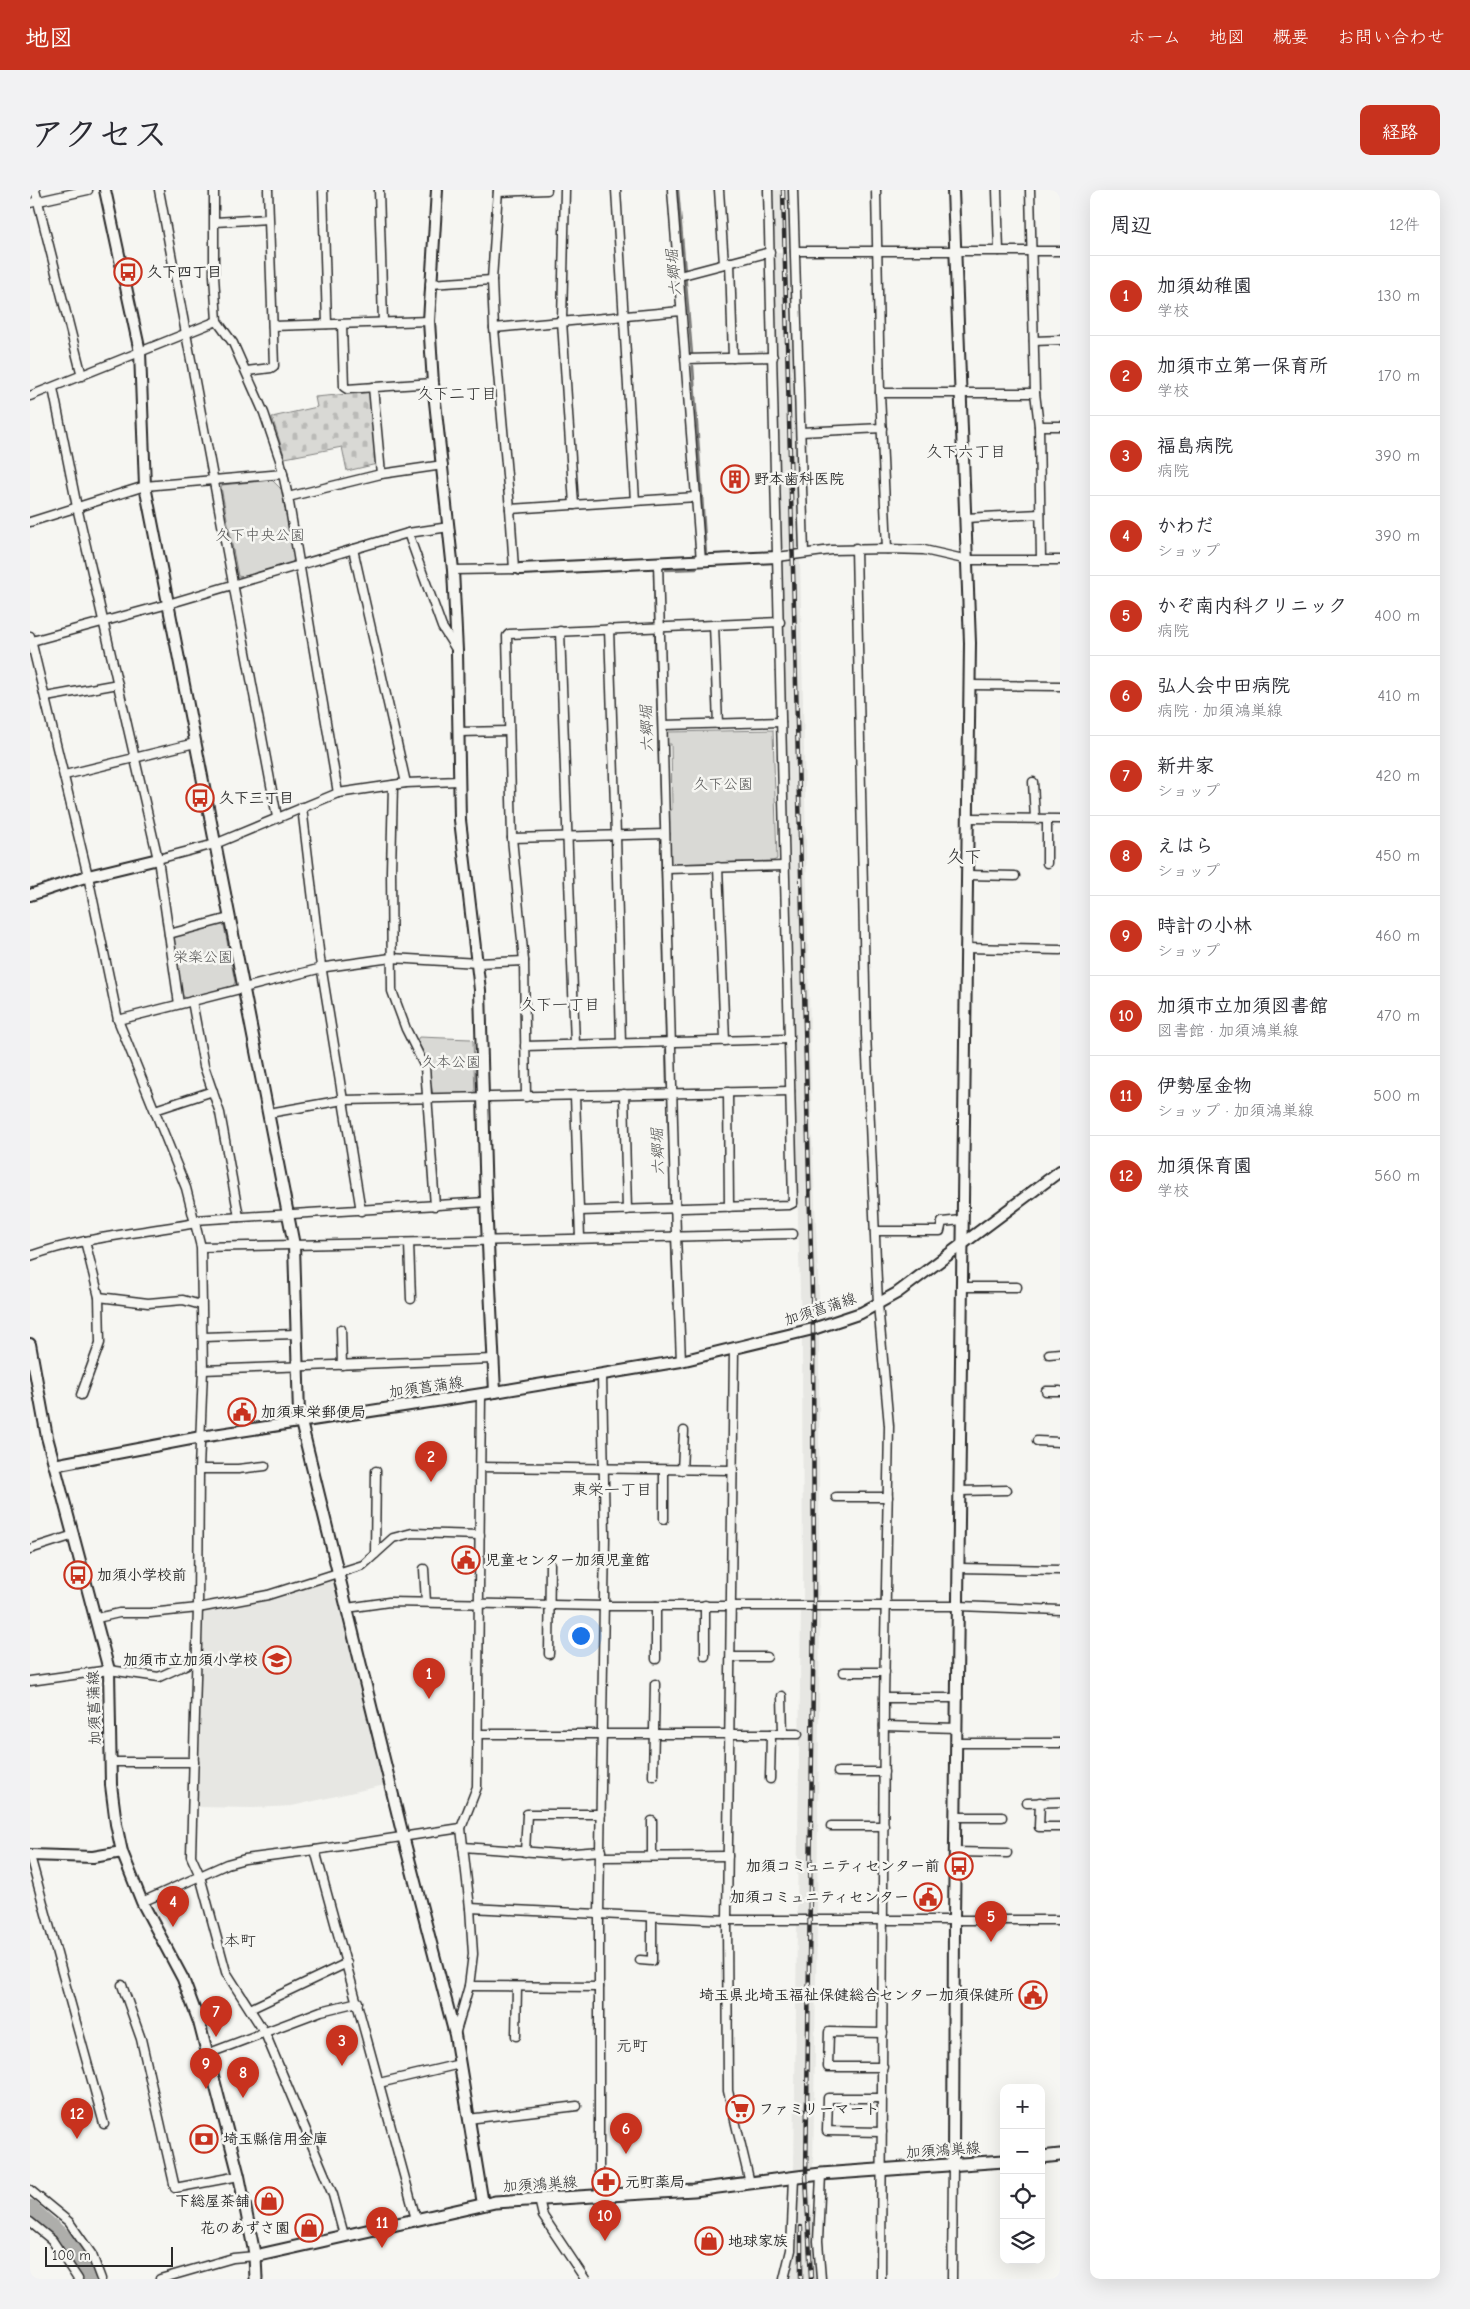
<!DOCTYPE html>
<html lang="ja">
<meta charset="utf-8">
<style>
body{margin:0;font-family:"Comic Neue","Klee One",sans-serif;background:#f2f2f3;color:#2b2b33}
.controls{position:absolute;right:15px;bottom:15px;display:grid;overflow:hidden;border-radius:10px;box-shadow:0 5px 20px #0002}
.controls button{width:45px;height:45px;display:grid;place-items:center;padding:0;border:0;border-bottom:1px solid #e1e1e2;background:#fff;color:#2b2b33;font:25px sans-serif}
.scale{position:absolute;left:15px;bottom:12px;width:128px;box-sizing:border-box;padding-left:5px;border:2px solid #2b2b2b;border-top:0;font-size:14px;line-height:18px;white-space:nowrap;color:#2b2b2b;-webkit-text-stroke:4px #f6f6f2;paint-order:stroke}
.you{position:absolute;left:550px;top:1445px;width:18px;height:18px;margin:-12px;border:4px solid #fff;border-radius:50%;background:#1a73e8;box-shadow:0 0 0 8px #1a73e833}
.badge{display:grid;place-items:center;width:32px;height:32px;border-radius:50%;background:#c8321e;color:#fff;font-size:16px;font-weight:700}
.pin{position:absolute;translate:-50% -41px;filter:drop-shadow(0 1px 2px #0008)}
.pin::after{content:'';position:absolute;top:26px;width:18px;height:15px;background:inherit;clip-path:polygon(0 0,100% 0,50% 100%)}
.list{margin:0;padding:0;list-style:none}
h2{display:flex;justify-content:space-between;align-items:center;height:65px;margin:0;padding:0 20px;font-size:21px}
h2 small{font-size:16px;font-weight:400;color:#7c7c81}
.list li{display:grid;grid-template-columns:32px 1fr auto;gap:15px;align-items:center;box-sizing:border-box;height:80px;padding:0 20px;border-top:1px solid #e1e1e2}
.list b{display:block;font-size:19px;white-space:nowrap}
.list p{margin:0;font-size:16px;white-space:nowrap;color:#7c7c81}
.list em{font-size:16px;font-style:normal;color:#7c7c81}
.icon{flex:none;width:28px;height:28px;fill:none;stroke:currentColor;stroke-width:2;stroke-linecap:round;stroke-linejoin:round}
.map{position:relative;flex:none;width:1030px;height:2089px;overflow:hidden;border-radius:10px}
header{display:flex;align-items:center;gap:30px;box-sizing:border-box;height:70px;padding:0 25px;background:#c8321e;color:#fff}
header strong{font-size:24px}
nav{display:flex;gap:28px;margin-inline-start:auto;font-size:18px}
.intro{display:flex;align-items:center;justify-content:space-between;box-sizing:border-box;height:120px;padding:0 30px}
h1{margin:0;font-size:35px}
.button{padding:12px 22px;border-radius:10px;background:#c8321e;color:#fff;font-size:18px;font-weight:700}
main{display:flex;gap:30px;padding:0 30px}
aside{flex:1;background:#fff;border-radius:10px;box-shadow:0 5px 20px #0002}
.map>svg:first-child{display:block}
</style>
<header>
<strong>地図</strong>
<nav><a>ホーム</a><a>地図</a><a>概要</a><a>お問い合わせ</a></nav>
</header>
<div class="intro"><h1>アクセス</h1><a class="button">経路</a></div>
<main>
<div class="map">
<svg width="1030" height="2089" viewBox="0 0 1030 2089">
<defs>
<pattern id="cemetery-stones" width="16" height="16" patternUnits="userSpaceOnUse" patternTransform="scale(1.25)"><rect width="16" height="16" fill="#d9d9d5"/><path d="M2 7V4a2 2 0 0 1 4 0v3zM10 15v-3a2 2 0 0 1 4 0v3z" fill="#babab7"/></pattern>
</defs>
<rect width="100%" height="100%" fill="#f6f6f2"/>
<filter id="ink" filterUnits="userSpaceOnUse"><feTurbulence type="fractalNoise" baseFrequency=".02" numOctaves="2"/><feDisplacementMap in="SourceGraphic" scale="10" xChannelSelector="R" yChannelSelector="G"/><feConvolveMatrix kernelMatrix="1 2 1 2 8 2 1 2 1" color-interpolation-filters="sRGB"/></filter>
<g filter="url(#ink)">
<g fill="#e7e7e3">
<path d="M743 0H760L763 57 761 59 745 58Z"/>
<path d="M761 62 770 358 751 359 745 65 747 63Z"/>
<path d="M770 369 782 944 790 1131 774 1138 771 1137 750 371Z"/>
<path d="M785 1143 789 1144V1413H773L772 1146Z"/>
<path d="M302 1389 355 1595 262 1616 224 1618 167 1617 168 1515 174 1420 228 1411Z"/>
<path d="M771 1418 790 1419 787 1725 782 1726 771 1725 767 1723Z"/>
<path d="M787 1732 783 1980 764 1982 767 1734Z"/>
<path d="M780 1989 787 2089H759L766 2043 768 1991Z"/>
</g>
<path fill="url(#cemetery-stones)" stroke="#828280" d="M341 202 347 274 317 281 312 257 255 268 242 227 287 217 285 207Z"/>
<g fill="#d9d9d5" stroke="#828280">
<path d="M242 290 252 300 264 368 262 373 212 387 208 386 191 297 192 295Z"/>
<path d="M743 540 747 669 743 671 640 674 639 620H642L641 554H637V542Z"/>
<path d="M190 733 194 736 205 792 203 796 156 808 152 805 144 749 145 745Z"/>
<path d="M389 847 441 849 443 851 445 902 442 904 403 905 397 869 387 850Z"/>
</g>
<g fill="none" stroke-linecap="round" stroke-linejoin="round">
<g stroke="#7a7a78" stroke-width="2.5">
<path d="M648 0 662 164"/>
<path d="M663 176 676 363"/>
<path d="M636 380 666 379"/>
<path d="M624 384 625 429"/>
<path d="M625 442 631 636"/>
<path d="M631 657 636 846"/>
<path d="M636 860 637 894"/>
<path d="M638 911 641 1012"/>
<path d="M642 1026V1038"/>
<path d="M642 1052 644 1114"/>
</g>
<path stroke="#aeaeab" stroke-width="15" d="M0 2017 35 2048 47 2066 58 2089"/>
<g stroke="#2b2b2b" stroke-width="11">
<g id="street">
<path d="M5 0 52 186"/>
<path d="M129 0 247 627"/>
<path d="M184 0V86L187 131 203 153 234 223 250 270 258 307 308 603"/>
<path d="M293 0 297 134"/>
<path d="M349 0 353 132"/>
<path d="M468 0 462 90 464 138 480 319 484 379"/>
<path d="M535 0 532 131 544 315"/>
<path d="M586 0 605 311"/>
<path d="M642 0 671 371"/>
<path d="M689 0 694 74"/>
<path d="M763 0 774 363"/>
<path d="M846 0 850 203 857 359"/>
<path d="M967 0 969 61"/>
<path d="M1000 0 1005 203 1009 236 1011 370"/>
<path d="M468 2 517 0"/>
<path d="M0 13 58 0"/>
<path d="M185 32 238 29"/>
<path d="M765 61H1030"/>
<path d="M700 72 703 168"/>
<path d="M649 86 740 62"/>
<path d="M400 94 462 90"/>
<path d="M312 134 314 197 317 199 403 193"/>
<path d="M243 136 399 131"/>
<path d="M464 138 651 121"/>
<path d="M1004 151 1030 150"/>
<path d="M656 169 743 167"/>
<path d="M217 181 241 178 244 176 238 0"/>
<path d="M343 197 351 284"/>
<path d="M23 198 47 317 128 669 149 814"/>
<path d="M850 203H1005"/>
<path d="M0 206 187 131"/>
<path d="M1009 236H1030"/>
<path d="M771 242 852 238"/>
<path d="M258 307 351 284 413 275"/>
<path d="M480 319 666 307"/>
<path d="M936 328 1010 324"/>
<path d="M0 332 115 296 253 284"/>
<path d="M378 343 412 437 426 459"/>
<path d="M826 358 836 844 848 1114 859 1236 854 1508 851 2089"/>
<path d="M323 359 376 593"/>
<path d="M747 367 802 360 857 359 894 360 938 370H1030"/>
<path d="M628 372 646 1045 651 1171"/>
<path d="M423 380 488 379"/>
<path d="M684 435 688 534"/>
<path d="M579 439 586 645 591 854"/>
<path d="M530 441 545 855"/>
<path d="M0 446 58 686 88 830 156 998 171 1057 173 1180 169 1279 168 1418 161 1666 170 1686 196 1782 235 1843 303 2005 314 2045"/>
<path d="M2 451 138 414 378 343 419 337"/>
<path d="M939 495 1030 496"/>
<path d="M16 507 88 494"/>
<path d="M633 535 751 532"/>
<path d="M428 542 479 541"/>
<path d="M35 585 165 553"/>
<path d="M1003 592 1005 628"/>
<path d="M363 595 361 681 362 801 376 839 395 877 405 1016"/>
<path d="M272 617 290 769 331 1021"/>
<path d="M938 628 1030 629"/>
<path d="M1017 629V673"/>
<path d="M482 648 635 644"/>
<path d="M128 669 185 654 308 603 376 593 429 591"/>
<path d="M688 677 695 851"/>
<path d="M636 679 754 676"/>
<path d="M937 685 985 686"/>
<path d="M139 744 199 728"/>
<path d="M936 758 1030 760"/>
<path d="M162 811 174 876 190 923 209 1027"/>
<path d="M88 830 296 777 361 768 448 773 494 771"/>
<path d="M495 856 759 849"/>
<path d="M698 902 699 1017"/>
<path d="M594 904 597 1020"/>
<path d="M545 906 550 1048"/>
<path d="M496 907 494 771 482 648 477 446 479 444 750 432"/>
<path d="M125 920 183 901"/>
<path d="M239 923 313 910 760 901"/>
<path d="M549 1021 759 1015 763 1013 738 0"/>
<path d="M165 1030 456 1012"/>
<path d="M845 1041H910L912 1032 932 1030"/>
<path d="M379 1053 381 1109"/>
<path d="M171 1057 763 1044"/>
<path d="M0 1066C53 1047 110 1043 166 1033"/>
<path d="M931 1097H987"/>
<path d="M69 1107 118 1113 153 1110 171 1115"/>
<path d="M311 1139 312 1175"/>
<path d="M174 1147 266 1144"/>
<path d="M704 1159 697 1730 698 1901 720 1993"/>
<path d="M1019 1164 1030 1163"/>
<path d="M173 1180 463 1169"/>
<path d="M1016 1201H1030"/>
<path d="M51 1205 70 1153 69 1107 55 1051"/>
<path d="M1007 1251 1030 1252"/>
<path d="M451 1277 703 1280"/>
<path d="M169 1279H208L235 1276"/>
<path d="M634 1280V1329"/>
<path d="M652 1280 654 1241"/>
<path d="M929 1301 977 1300"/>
<path d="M806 1307H858"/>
<path d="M0 1359 44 1345"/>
<path d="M345 1364 346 1281"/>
<path d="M929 1378 1030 1380"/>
<path d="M394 1379 396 1412"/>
<path d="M317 1418 359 1412 574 1416H928L1030 1420"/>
<path d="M67 1428 89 1423H120L168 1418 238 1405 333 1375 363 1348 382 1343 450 1345"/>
<path d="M519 1464 520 1374"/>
<path d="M675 1466V1415"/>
<path d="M701 1467H737"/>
<path d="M626 1469V1416"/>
<path d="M814 1482H855"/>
<path d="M0 1491 79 1480 129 1487 166 1470"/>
<path d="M752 1506 753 1544"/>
<path d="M854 1508H928"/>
<path d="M854 1536 927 1538"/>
<path d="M448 1544H768"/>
<path d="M927 1553H1030"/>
<path d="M81 1572H164"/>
<path d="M808 1582H854"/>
<path d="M623 1586 625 1494"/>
<path d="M740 1589 741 1544"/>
<path d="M1010 1612 1009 1637H1030"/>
<path d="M997 1613 1030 1612"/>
<path d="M926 1627H972"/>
<path d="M801 1636H854"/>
<path d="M433 1657 530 1664 571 1661"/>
<path d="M285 1660 386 2029"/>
<path d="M495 1662 497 1624H571"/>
<path d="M925 1662 977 1663"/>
<path d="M0 1666 74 1934"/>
<path d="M622 1666V1631"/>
<path d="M571 1667 698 1666"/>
<path d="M112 1712 197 1674 215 1669 285 1660 431 1638"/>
<path d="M440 1718 697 1730H1030"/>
<path d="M610 1770 622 1771V1727"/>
<path d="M92 1795 111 1849 145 1998 209 1986"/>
<path d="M439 1796 569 1797"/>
<path d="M220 1819 317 1773"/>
<path d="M425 1845 439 1796 443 1764 440 1718 431 1638 447 1597 451 1204"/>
<path d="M486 1846 487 1797"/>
<path d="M177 1864 291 1821 328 1812"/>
<path d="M853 1877H798L799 1842 853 1843"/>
<path d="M349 1893 430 1874"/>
<path d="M438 1929 547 1916"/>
<path d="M852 1942 797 1941 798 1908H852"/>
<path d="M791 1984 788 2051 791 2089"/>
<path d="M0 2000 39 2032 62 2065 71 2089"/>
<path d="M569 2005V1725L575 1346 572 1185"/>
<path d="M509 2009 513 2026 555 2089"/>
<path d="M0 2032 22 2050 48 2089"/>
<path d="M130 2089 203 2068 225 2066"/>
<path d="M754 2089 761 2060 764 1987"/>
<path d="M922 2089 923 1975"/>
</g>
</g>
<g stroke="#2b2b2b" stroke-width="14">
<g id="secondary">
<path d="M75 0 110 162 115 296 264 1055 269 1224 373 1646 425 1845 453 2014"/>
<path d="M407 0 399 131 403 193 423 380 427 461 430 630 450 800 456 1012 465 1202"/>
<path d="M923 0 940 453 924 1729 923 1975"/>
<path d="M490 379 747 367"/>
<path d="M0 705 58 686 128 669"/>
<path d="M0 1154 17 1247 79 1480 81 1595 86 1634 92 1662 112 1712 153 1789 169 1832 209 1986 225 2066"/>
<path d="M24 1275 171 1247 465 1202 651 1171 783 1139 831 1123 867 1103 1030 981"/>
<path d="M0 1665 63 1667 92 1662"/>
</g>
</g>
<g stroke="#2b2b2b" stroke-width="15">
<g id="primary">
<path d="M1011 1967 1030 1965"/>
<path d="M226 2089 225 2066 465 2012 664 2000 791 1984 974 1971"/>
</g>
</g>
<use href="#street" stroke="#f6f6f2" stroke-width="8"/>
<use href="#secondary" stroke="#f6f6f2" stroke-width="10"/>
<use href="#primary" stroke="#f6f6f2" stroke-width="11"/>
<g stroke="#2b2b2b" stroke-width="4.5">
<g id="rail">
<path d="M753 0 783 1139 784 1416 776 1986 781 2089"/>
<path d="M771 2037V2089"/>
</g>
</g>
<use href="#rail" stroke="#f6f6f2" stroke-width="2.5" stroke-dasharray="8" stroke-linecap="butt"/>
</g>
</g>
<defs>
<g id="bus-ring" transform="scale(1.4375)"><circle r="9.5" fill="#f6f6f2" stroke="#c8321e" stroke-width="1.5"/><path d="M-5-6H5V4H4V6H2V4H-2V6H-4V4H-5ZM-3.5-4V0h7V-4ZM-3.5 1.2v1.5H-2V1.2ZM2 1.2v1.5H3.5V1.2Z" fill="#c8321e"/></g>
<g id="building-ring" transform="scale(1.4375)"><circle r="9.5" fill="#f6f6f2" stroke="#c8321e" stroke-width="1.5"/><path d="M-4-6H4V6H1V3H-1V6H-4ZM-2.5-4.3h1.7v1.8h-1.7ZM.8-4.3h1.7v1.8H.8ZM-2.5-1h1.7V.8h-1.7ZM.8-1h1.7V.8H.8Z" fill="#c8321e"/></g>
<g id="civic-ring" transform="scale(1.4375)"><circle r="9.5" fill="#f6f6f2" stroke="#c8321e" stroke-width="1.5"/><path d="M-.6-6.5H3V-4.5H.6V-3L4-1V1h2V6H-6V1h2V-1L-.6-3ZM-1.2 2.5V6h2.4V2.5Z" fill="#c8321e"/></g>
<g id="school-ring" transform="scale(1.4375)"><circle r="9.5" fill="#f6f6f2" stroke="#c8321e" stroke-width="1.5"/><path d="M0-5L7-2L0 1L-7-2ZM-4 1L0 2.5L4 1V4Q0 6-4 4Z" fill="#c8321e"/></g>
<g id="supermarket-ring" transform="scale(1.4375)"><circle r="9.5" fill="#f6f6f2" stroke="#c8321e" stroke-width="1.5"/><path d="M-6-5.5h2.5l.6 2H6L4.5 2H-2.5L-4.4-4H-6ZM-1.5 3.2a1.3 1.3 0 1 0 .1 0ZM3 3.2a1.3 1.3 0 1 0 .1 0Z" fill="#c8321e"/></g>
<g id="bank-ring" transform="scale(1.4375)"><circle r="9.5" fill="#f6f6f2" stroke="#c8321e" stroke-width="1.5"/><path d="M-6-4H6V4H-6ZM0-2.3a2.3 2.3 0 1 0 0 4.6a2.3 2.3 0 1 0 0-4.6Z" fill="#c8321e"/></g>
<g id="pharmacy-ring" transform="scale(1.4375)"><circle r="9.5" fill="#f6f6f2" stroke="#c8321e" stroke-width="1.5"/><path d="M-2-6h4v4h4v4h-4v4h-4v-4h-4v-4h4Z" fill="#c8321e"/></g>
<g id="shop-ring" transform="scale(1.4375)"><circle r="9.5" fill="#f6f6f2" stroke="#c8321e" stroke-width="1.5"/><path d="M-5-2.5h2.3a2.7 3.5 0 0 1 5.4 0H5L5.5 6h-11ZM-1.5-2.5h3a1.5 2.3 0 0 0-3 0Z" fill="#c8321e"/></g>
</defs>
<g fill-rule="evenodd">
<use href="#bus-ring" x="98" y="82"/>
<use href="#building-ring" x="705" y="289"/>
<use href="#bus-ring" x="170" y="608"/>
<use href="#civic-ring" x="212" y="1222"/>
<use href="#civic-ring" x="436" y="1370"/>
<use href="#bus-ring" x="48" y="1385"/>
<use href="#school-ring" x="247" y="1470"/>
<use href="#bus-ring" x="929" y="1676"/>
<use href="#civic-ring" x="898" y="1707"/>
<use href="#civic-ring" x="1003" y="1805"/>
<use href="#supermarket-ring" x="710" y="1919"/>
<use href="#bank-ring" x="174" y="1949"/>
<use href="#pharmacy-ring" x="576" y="1992"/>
<use href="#shop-ring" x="239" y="2011"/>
<use href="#shop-ring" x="279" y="2038"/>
<use href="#shop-ring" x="679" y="2051"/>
</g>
<g text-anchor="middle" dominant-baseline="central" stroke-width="5" stroke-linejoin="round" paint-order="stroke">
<g font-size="15" font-weight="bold" fill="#2b2b2b" stroke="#f6f6f2" text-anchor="start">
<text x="117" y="82">久下四丁目</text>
<text x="724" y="289">野本歯科医院</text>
<text x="189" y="608">久下三丁目</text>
<text x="231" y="1222">加須東栄郵便局</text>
<text x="455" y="1370">児童センター加須児童館</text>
<text x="67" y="1385">加須小学校前</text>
<text x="228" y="1470" text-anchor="end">加須市立加須小学校</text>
<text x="910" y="1676" text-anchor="end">加須コミュニティセンター前</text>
<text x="879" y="1707" text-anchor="end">加須コミュニティセンター</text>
<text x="984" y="1805" text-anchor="end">埼玉県北埼玉福祉保健総合センター加須保健所</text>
<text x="729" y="1919">ファミリーマート</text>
<text x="193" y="1949">埼玉縣信用金庫</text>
<text x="595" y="1992">元町薬局</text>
<text x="220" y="2011" text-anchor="end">下総屋茶舗</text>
<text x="260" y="2038" text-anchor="end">花のあずさ園</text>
<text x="698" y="2051">地球家族</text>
</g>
<g font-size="15" fill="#565656" stroke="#f6f6f2">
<text x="230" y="345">久下中央公園</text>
<text x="693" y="594">久下公園</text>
<text x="173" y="767">栄楽公園</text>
<text x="421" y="872">久本公園</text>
</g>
<g font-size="15" fill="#2b2b2b" stroke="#f6f6f2">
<text transform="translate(790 1119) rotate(-18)">加須菖蒲線</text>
<text transform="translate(396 1197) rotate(-8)">加須菖蒲線</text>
<text transform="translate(64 1518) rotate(-92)">加須菖蒲線</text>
<text transform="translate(913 1960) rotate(-4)">加須鴻巣線</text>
<text transform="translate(510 1994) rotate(-4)">加須鴻巣線</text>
</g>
<g font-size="16" font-style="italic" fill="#525251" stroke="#f6f6f2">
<text transform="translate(644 83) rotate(-95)">六郷堀</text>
<text transform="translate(617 539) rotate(-92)">六郷堀</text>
<text transform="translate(628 962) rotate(-92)">六郷堀</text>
</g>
<g font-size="16" fill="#2b2b2b" stroke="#f6f6f2">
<text x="427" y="204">久下二丁目</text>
<text x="936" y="262">久下六丁目</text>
<text x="530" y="815">久下一丁目</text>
<text x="582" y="1300">東栄一丁目</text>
<text x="210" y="1751">本町</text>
<text x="602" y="1856">元町</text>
</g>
<g font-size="18" fill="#2b2b2b" stroke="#f6f6f2">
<text x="934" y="667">久下</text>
</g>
</g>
</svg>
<div class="controls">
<button>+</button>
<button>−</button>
<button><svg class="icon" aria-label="locate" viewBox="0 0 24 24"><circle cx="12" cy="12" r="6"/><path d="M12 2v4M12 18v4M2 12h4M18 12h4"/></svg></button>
<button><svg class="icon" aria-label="layers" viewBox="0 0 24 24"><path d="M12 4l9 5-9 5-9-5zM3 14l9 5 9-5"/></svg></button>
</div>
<div class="scale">100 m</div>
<div class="you"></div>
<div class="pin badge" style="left:399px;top:1509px">1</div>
<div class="pin badge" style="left:401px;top:1292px">2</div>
<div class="pin badge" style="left:312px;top:1876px">3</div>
<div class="pin badge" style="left:143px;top:1737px">4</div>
<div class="pin badge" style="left:961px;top:1752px">5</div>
<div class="pin badge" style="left:596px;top:1964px">6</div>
<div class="pin badge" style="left:186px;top:1847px">7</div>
<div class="pin badge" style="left:213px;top:1908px">8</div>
<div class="pin badge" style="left:176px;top:1899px">9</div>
<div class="pin badge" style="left:575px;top:2051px">10</div>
<div class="pin badge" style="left:352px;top:2058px">11</div>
<div class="pin badge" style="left:47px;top:1949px">12</div>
</div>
<aside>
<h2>周辺<small>12件</small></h2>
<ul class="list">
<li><span class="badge">1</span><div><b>加須幼稚園</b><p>学校</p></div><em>130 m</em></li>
<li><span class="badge">2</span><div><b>加須市立第一保育所</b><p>学校</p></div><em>170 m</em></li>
<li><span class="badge">3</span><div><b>福島病院</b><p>病院</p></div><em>390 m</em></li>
<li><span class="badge">4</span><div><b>かわだ</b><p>ショップ</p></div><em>390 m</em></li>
<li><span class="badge">5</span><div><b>かぞ南内科クリニック</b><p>病院</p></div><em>400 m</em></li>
<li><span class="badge">6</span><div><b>弘人会中田病院</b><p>病院 · 加須鴻巣線</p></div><em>410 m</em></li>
<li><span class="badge">7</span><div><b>新井家</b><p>ショップ</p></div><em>420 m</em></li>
<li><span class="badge">8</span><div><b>えはら</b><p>ショップ</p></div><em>450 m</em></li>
<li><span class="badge">9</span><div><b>時計の小林</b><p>ショップ</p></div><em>460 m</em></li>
<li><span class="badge">10</span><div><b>加須市立加須図書館</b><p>図書館 · 加須鴻巣線</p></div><em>470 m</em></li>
<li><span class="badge">11</span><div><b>伊勢屋金物</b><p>ショップ · 加須鴻巣線</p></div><em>500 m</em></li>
<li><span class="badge">12</span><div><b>加須保育園</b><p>学校</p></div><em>560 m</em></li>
</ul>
</aside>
</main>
